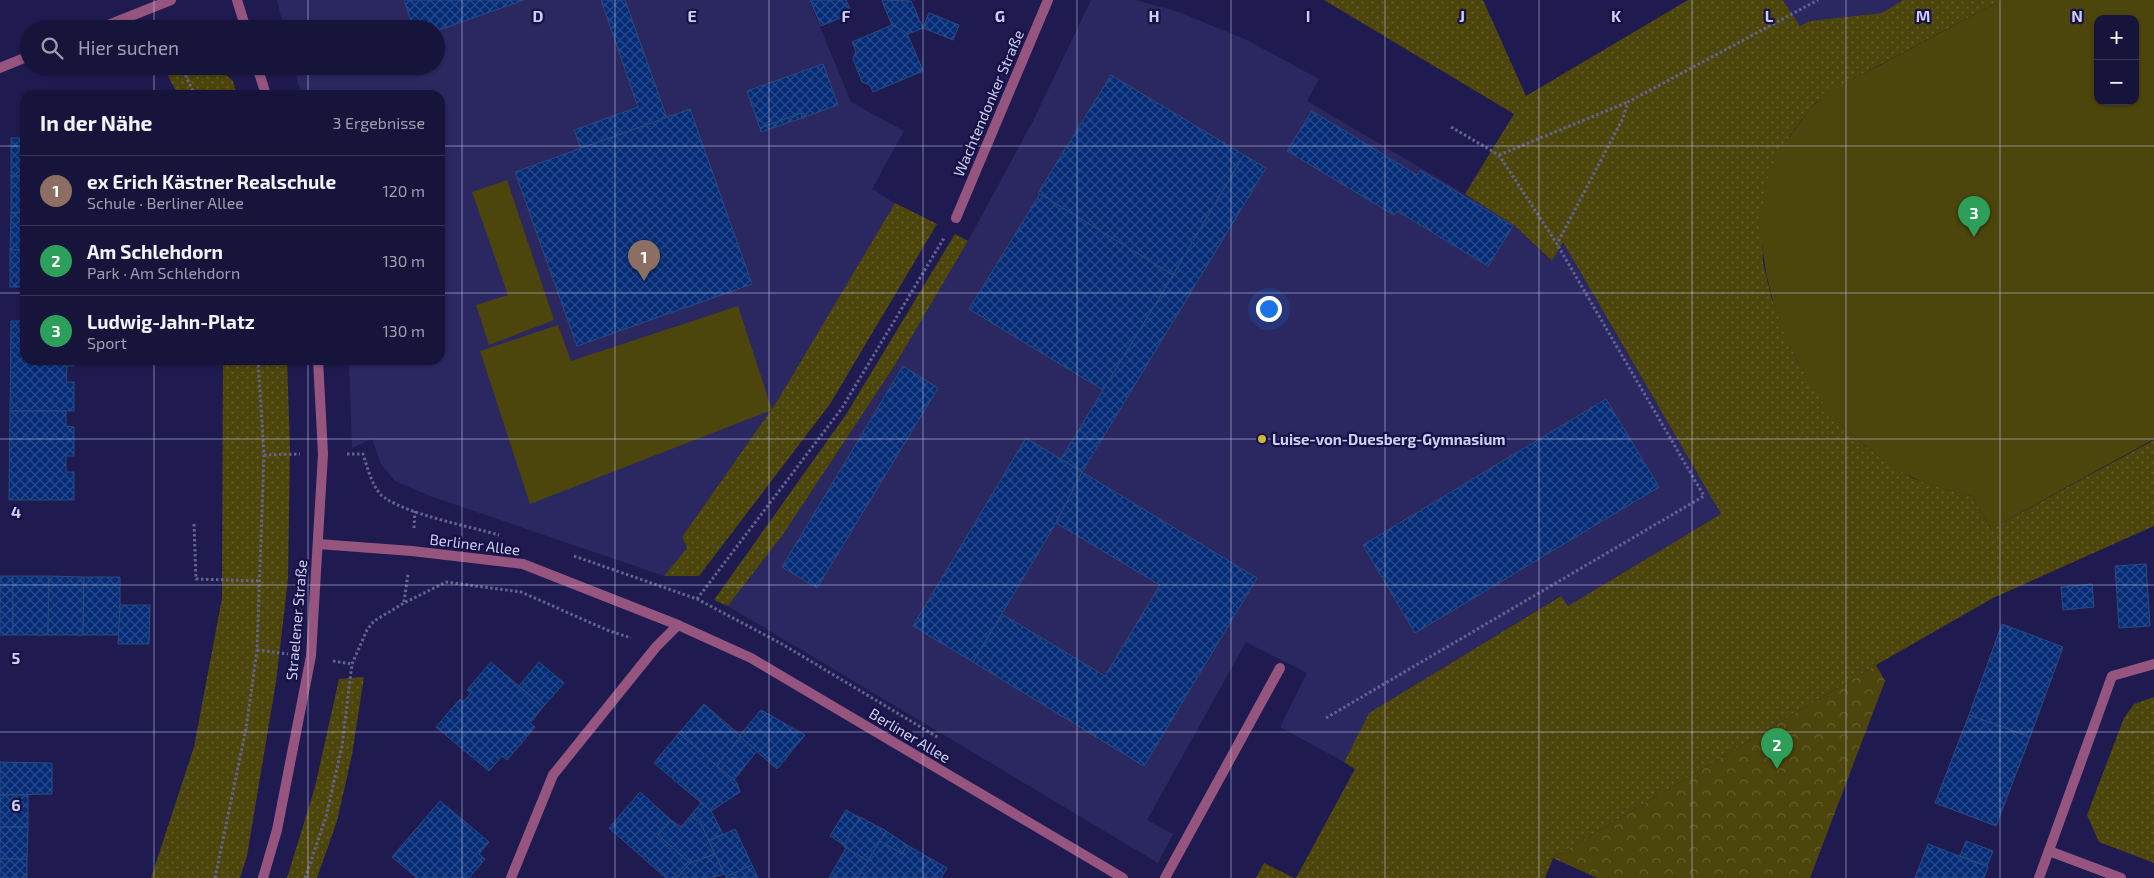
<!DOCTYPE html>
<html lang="de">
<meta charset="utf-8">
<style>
body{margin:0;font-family:"Exo 2",sans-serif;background:#201d43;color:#f1f3f6}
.controls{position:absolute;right:15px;top:15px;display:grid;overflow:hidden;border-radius:10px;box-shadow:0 1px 4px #0004}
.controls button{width:45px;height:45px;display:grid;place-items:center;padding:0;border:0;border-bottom:1px solid #363356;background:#17143c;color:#f1f3f6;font:25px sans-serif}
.you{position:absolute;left:1268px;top:308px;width:18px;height:18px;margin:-12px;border:4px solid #fff;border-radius:50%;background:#1a73e8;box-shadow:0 0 0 8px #1a73e833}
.badge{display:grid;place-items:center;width:32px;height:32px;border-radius:50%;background:#1a73e8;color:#fff;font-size:16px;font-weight:700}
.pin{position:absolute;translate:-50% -41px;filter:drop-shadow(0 1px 2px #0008)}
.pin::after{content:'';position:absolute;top:26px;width:18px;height:15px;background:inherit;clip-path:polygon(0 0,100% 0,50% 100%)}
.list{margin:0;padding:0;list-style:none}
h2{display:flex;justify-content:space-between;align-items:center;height:65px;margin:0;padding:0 20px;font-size:21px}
h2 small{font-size:16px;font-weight:400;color:#9e9eaf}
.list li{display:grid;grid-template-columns:32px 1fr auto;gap:15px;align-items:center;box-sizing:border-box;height:70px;padding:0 20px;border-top:1px solid #363356}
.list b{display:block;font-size:19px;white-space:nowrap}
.list p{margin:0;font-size:16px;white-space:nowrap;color:#9e9eaf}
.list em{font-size:16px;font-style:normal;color:#9e9eaf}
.icon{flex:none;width:28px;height:28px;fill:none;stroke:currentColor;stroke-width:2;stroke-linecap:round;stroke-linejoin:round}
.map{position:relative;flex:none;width:2154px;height:878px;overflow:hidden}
.search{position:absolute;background:#17143c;box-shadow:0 1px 4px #0004;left:20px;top:20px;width:425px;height:55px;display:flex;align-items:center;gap:12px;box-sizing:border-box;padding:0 18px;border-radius:28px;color:#9e9eaf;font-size:19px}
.panel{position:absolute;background:#17143c;box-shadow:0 1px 4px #0004;left:20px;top:90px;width:425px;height:275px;border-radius:15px}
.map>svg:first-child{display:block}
</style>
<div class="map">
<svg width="2154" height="878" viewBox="0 0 2154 878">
<defs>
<pattern id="grass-dots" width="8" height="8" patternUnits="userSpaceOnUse" patternTransform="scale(1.25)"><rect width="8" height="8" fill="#4c450c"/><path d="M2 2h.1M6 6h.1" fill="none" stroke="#655f30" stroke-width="1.8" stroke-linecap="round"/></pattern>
<pattern id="park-crowns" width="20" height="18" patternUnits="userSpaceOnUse" patternTransform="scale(1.25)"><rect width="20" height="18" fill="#4c450c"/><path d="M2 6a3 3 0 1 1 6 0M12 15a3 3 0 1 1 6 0" fill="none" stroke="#655f30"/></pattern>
<pattern id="building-cross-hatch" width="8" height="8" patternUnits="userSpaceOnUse" patternTransform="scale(1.25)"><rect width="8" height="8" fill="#052d77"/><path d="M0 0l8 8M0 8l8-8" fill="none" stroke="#284a8b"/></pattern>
</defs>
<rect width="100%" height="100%" fill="#1f1b50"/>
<g fill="#2b2761">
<path d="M277 0H809L851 102 904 131 872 189 895 203 776 403 682 537 687 548 664 576 433 497 395 481 381 464 372 439 352 448 349 360H440V95H301L294 66H436V29H284Z"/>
<path d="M1091 0H1135L1176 11 1247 40 1319 79 1307 101 1465 194 1515 226 1551 261 1563 241 1721 514 1568 606 1560 596 1369 713 1344 762 1280 727 1307 673 1246 642 1147 820 1173 834 1158 863 728 606 784 533 895 365 968 241 1034 119Z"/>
<path d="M1783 0H1903L1882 13 1809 21 1800 26Z"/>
</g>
<g fill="url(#grass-dots)">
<path d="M1324 0H1483L1526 96 1688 0H1783L1800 26 1809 21 1882 13 1903 0H2001L1848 82 1815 103 1791 134 1771 168 1762 231 1763 262 1771 296 1797 361 1817 392 1840 423 1865 446 1912 478 1941 488 1972 496 1991 529 2154 440V526L1993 598 1876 665 1553 858 1545 878H1296L1355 769 1344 762 1369 713 1561 596 1568 606 1721 514 1563 242 1552 261 1515 226 1465 194 1514 114Z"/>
<path d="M163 66H216L233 81 237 95H178Z"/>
<path d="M895 203 937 224 830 404 699 576H664L687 548 682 537 776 403Z"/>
<path d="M955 234 968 241 895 365 784 533 728 606 714 600 847 413Z"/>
<path d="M223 360H287L290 447 288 579 276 682 247 856 240 878H151L194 747 222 598Z"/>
<path d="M364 677 352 755 337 821 317 878H287L315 787 339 679Z"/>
<path d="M2154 697V863L2099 842 2087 815 2124 718 2134 704Z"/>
<path d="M1264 863 1294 878H1256Z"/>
</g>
<path fill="url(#park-crowns)" d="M1876 665 1885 681 1810 878H1597L1553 858Z"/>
<g fill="#4c450c" fill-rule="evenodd">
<path d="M2001 0H2154V439L1991 529 1972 496C1952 491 1932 487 1914 478 1887 466 1862 444 1841 424 1786 367 1741 246 1771 168 1777 153 1789 137 1799 124 1805 117 1810 108 1816 103 1835 86 1862 75 1884 63 1923 42 1962 21 2001 0ZM2098 19H2135V101H2098Z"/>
<path d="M507 180 554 320 489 345 476 305 508 295 472 192Z"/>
<path d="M738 306 772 410 530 504 480 351 558 325 571 361Z"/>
</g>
<g fill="url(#building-cross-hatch)" stroke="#2d497c">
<path d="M404 0H524L436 31V29H414Z"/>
<path d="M601 0H625L667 118 581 148 574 130 638 107Z"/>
<path d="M810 0H846L852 13 821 26Z"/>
<path d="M884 0 911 1 923 28 908 34 892 25 882 1Z"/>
<path d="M929 13 959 25 953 40 923 28Z"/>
<path d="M892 25 907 33 923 71 873 92 870 85 862 82 853 59 856 51 852 42Z"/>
<path d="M823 64 838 105 802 118 801 113 760 128 747 91Z"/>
<path d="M1111 75 1244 155 1173 275 1038 193Z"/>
<path d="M690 109 752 284 577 346 515 172Z"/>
<path d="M1312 111 1417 175 1420 170 1513 226 1488 266 1397 211 1394 215 1287 151Z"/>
<path d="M801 113 802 118 761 132 760 128Z"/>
<rect x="11" y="138" width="14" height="38"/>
<path d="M1244 155 1266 168 1082 472 1061 459 1173 275Z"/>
<rect x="11" y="176" width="14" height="37"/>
<path d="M1040 194 1173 275 1103 390 969 309Z"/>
<path d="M11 213H25V250H10Z"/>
<rect x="10" y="250" width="15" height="37"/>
<path d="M11 321H25V360H74V366H67L66 382H74V411H10Z"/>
<path d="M903 366 938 388 817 588 782 567Z"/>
<path d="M1606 399 1659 487 1415 633 1363 545Z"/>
<path d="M10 411H66V426L74 427V456H66V472H74V500H9Z"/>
<path d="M1026 438 1082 472 1056 523 973 662 913 626Z"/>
<path d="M1082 472 1257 578 1144 766 973 662 1002 614 1105 676 1160 585 1056 523Z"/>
<path d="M2146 564 2150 626 2119 628 2115 566Z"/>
<rect x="0" y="576" width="13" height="59"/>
<path d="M13 576H49L48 635H13Z"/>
<path d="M49 576 84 577 83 635H48Z"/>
<path d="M84 577H120V635H83Z"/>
<path d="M2092 584 2094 607 2063 610 2061 587Z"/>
<path d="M120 605H150L149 644H118Z"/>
<path d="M2002 624 2063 647 2030 737 1969 715Z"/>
<path d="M491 662 543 707 530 723 535 727 507 760 502 756 489 771 436 727 460 699 463 702 471 693 467 690Z"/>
<path d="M539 662 564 683 543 707 519 686Z"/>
<path d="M704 704 741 736 717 766 679 733Z"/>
<path d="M761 710 805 735 777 769 740 737V735Z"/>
<path d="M1969 715 2030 737 1996 826 1935 803Z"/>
<path d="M679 733 737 783 740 792 711 811 654 763Z"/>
<path d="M740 737 757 751 734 780 717 766Z"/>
<path d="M0 762 52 763V794L0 795Z"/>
<path d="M640 792 671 820 658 835 690 863 677 878H666L609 828Z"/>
<rect x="0" y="795" width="28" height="32"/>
<path d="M440 801 489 842 479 854 485 859 469 878H417L392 857Z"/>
<path d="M701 803 711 811 723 834 709 841 701 824 691 815Z"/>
<path d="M846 810 860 818 844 845 830 836Z"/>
<path d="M691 815 701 824 715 854 690 863 658 835 671 820 681 827Z"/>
<path d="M860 817 886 831 868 861 843 846Z"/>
<path d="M0 827H28L27 859H0Z"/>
<path d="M735 829 752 865 726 877 709 841Z"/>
<path d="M886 831 907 845 902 854 880 841Z"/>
<path d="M880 841 902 854 907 845 947 868 941 878H857Z"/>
<path d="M1966 841 1993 851 1987 866 1960 856Z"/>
<path d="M1928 844 1988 867 1984 878H1915Z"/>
<path d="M846 848 868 861 857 878H829Z"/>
<path d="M715 854 724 874 712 878H677L690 863Z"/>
<rect x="0" y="859" width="27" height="19"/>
<path d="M752 865 758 878H726V877Z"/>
</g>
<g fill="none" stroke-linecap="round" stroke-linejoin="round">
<g stroke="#646390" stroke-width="3" stroke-dasharray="2.5 2.5" stroke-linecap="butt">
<path d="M181 66 195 95"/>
<path d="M1451 127 1499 155 1557 244 1623 118 1628 102 1818 0"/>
<path d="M1499 155 1628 102"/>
<path d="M347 454H363C367 466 373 491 385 498 410 515 468 526 499 535"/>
<path d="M264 455 300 454"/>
<path d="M194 524 196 579 260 581"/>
<path d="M414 528 415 511"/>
<path d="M574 556 697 599 782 644 939 738"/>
<path d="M697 599 842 408 944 238"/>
<path d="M404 602 408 574"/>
<path d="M257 650 288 654"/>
<path d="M333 661 352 664"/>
<path d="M1326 718 1704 496 1557 244"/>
<path d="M215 878 246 729 257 650 264 455 258 360"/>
<path d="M305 878 326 817 342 746 352 664 367 630 374 621 404 603 446 582 521 592 607 630 631 638"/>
</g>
<path stroke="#95557f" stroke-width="10" d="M1165 878 1280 668"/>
<g stroke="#95557f" stroke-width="10">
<path d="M98 29 171 0"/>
<path d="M0 68 29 56"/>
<path d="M956 218 1048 0"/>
<path d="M2049 851 2121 878"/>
<path d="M511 878 553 775 656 647 678 625"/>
<path d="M2039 878 2112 676 2154 664"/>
</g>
<g stroke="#95557f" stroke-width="10">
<path d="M237 0 246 29"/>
<path d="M257 66 266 95"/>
<path d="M318 544 412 551 523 564 678 625 751 658 1123 878"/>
<path d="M263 878 277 830 311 656 323 454 318 360"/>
</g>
</g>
<path fill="none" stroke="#cccff1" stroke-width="1" stroke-opacity="0.55" d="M154 0V29M308 0V29M462 0V878M615 0V878M769 0V878M923 0V878M1077 0V878M1231 0V878M1385 0V878M1539 0V878M1692 0V878M1846 0V878M2000 0V878M154 66V95M308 66V95M0 146H25M440 146H2154M0 293H25M440 293H2154M154 360V878M308 360V878M0 439H2154M0 585H2154M0 732H2154"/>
<circle fill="#cbba39" stroke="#171145" stroke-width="2" cx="1262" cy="439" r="5"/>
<g text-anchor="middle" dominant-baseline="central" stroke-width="4.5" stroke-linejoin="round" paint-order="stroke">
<g font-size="15" fill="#cccff1" stroke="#171145">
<text transform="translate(988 103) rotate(-67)">Wachtendonker Straße</text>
<text transform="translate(475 544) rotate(7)">Berliner Allee</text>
<text transform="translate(296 620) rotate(-85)">Straelener Straße</text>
<text transform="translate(910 735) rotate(31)">Berliner Allee</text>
</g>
<g font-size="15" font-weight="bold" fill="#cccff1" stroke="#171145" text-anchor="start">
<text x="1272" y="439">Luise-von-Duesberg-Gymnasium</text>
</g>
</g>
<g font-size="16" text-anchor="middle" font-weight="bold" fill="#cccff1" stroke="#171145" stroke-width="4.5" stroke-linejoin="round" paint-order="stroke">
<text x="538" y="22">D</text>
<text x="692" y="22">E</text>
<text x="846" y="22">F</text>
<text x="1000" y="22">G</text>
<text x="1154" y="22">H</text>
<text x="1308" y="22">I</text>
<text x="1462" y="22">J</text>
<text x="1616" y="22">K</text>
<text x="1769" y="22">L</text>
<text x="1923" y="22">M</text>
<text x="2077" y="22">N</text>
<text x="16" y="518">4</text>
<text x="16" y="664">5</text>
<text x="16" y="811">6</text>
</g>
</svg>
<div class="controls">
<button>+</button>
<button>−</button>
</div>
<div class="you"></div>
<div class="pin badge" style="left:644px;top:281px;background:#8d6e63">1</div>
<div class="pin badge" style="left:1777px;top:769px;background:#2e9e5b">2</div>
<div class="pin badge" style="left:1974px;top:237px;background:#2e9e5b">3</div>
<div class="search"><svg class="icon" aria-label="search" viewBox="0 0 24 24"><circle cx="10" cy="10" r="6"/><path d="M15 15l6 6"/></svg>Hier suchen</div>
<section class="panel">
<h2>In der Nähe<small>3 Ergebnisse</small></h2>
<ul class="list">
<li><span class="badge" style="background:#8d6e63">1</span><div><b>ex Erich Kästner Realschule</b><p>Schule · Berliner Allee</p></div><em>120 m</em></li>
<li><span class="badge" style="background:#2e9e5b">2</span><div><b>Am Schlehdorn</b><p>Park · Am Schlehdorn</p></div><em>130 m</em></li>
<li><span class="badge" style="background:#2e9e5b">3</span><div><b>Ludwig-Jahn-Platz</b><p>Sport</p></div><em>130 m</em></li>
</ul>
</section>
</div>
